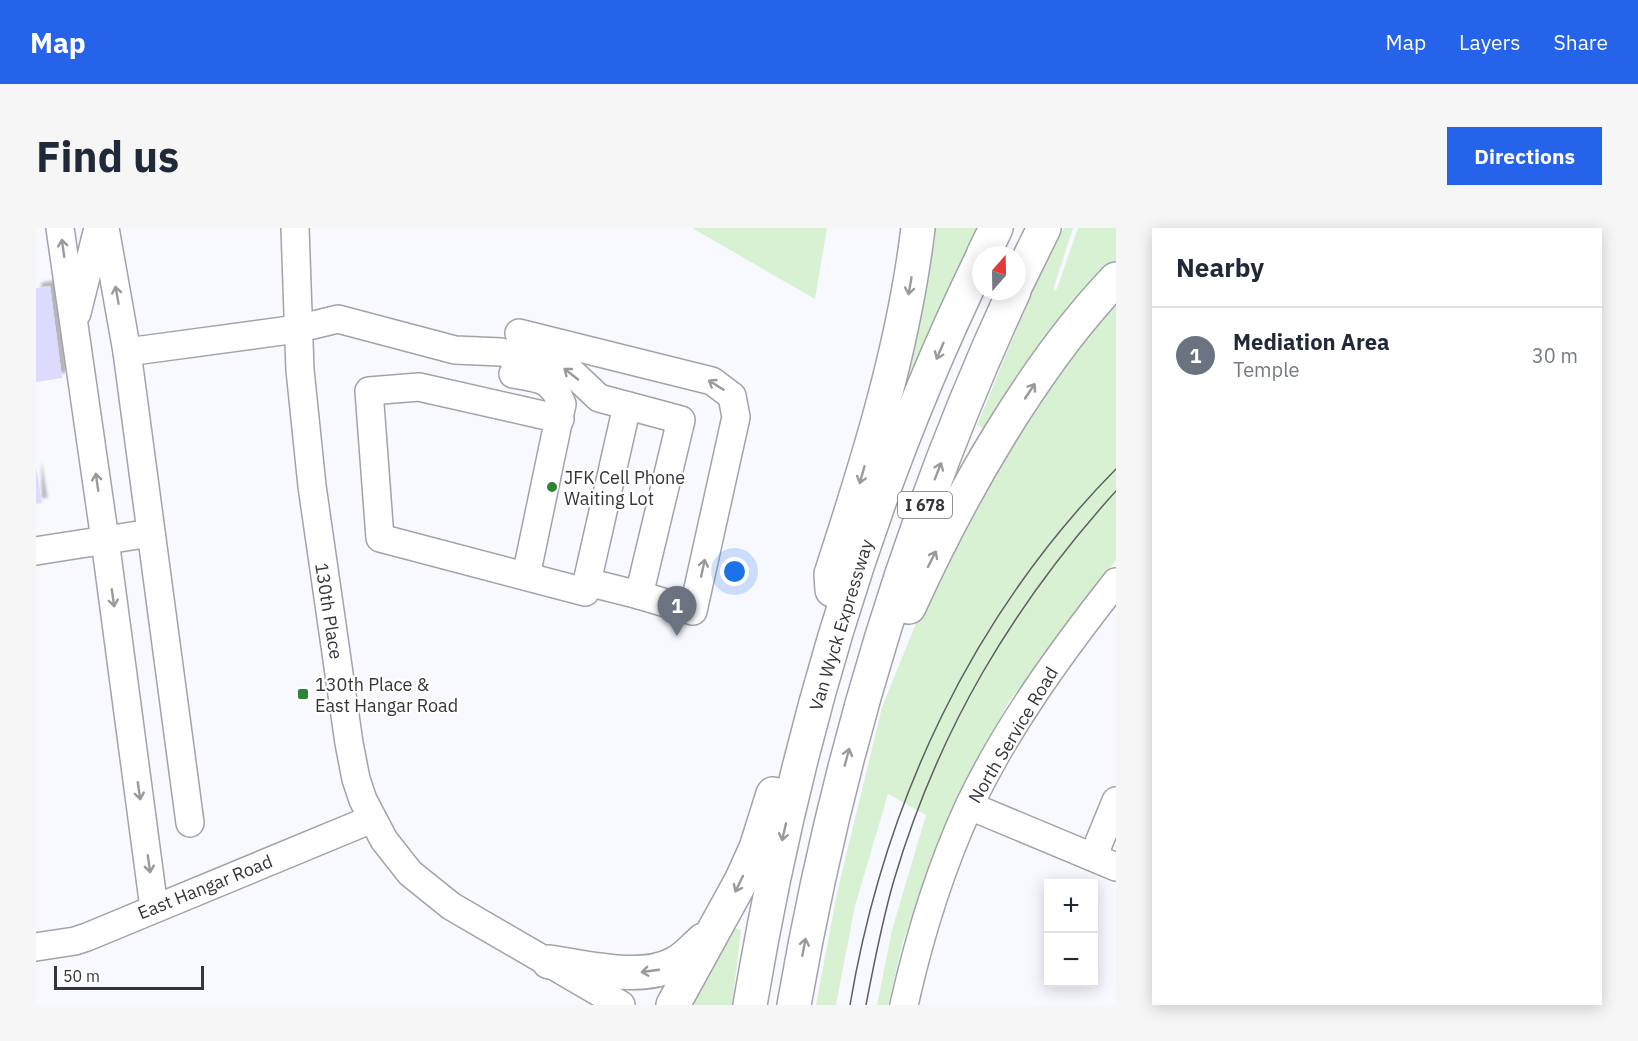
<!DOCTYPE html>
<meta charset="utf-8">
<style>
body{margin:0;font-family:"IBM Plex Sans",sans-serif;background:#f6f6f7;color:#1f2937}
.controls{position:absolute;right:18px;bottom:18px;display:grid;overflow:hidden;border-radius:0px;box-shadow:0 3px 15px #0003}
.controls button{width:54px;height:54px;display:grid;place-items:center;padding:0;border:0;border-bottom:2px solid #e0e1e3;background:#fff;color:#1f2937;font:30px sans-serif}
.compass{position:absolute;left:936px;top:18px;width:54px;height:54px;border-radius:50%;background:#fff;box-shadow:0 3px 15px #0003;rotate:20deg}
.scale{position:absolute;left:18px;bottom:15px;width:150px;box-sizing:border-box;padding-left:6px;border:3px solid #353539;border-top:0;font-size:16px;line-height:21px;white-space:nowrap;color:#353539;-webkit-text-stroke:4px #fff;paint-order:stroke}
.you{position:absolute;left:699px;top:344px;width:21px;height:21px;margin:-15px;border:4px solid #fff;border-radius:50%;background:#1a73e8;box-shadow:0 0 0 9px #1a73e833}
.badge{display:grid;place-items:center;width:39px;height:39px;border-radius:50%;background:#2563eb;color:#fff;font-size:20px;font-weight:700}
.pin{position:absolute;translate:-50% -50px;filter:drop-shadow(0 2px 3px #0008)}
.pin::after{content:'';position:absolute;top:32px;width:21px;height:18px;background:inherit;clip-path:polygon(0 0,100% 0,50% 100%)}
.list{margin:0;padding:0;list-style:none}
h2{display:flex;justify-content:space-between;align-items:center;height:78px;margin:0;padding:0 24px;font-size:26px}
h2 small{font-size:20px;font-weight:400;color:#747a83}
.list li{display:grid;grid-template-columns:39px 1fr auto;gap:18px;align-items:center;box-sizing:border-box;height:96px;padding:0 24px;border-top:2px solid #e0e1e3}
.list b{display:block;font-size:22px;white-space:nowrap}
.list p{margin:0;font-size:20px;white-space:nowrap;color:#747a83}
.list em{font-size:20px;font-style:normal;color:#747a83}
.map{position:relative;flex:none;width:1080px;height:777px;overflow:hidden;border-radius:0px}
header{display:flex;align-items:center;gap:36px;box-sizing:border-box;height:84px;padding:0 30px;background:#2563eb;color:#fff}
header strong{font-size:28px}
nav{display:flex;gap:33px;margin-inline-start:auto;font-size:21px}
.intro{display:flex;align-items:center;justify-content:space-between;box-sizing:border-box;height:144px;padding:0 36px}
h1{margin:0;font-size:42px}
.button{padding:15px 27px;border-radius:0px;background:#2563eb;color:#fff;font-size:21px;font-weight:700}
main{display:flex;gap:36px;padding:0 36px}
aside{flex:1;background:#fff;border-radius:0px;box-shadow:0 3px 15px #0003}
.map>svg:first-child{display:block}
</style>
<header>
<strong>Map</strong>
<nav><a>Map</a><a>Layers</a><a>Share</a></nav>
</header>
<div class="intro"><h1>Find us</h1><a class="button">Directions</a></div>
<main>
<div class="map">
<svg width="1080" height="777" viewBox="0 0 1080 777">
<defs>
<filter id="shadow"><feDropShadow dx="5.5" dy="-5.5" stdDeviation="1.5" flood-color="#0004"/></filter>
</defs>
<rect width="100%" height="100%" fill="#f8f8ff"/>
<g fill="#d9f1d3">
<path d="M656 0H791L779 71Z"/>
<path d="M895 0H944L890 111 847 212Z"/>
<path d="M1028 0H1037L1017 62 1020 63 1042 0H1080V37L1005 122 948 200 941 197 999 57Z"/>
<path d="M1080 74V332L972 475 903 611 867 714 852 777H841L856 702 890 587 852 566 819 678 800 777H780L801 665 846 479 900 346 981 201 1072 82Z"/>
<path d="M696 699 705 702 696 777H649Z"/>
</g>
<g fill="#dcdbff" filter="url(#shadow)">
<path d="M14 58 26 150 0 154V60Z"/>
<path d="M0 239 6 275 0 276Z"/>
</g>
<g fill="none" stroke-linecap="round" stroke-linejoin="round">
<g stroke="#a2a2ac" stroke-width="30">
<g id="minor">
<path d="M24 0 69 312 118 680"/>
<path d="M69 0 91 124 154 595"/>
<path d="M259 0 264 142 276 258 313 515 320 551 327 572 348 612 374 645 415 678 585 777"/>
<path d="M41 85 62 0"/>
<path d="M483 105 676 153 696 168 700 189 657 383 603 367"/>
<path d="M91 124 261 101 302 91 419 122 465 124 531 140 563 170 645 192 603 367 551 354 549 364 344 310 333 163 383 159 524 191"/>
<path d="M477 146C503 151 515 149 526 176L490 348"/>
<path d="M0 323 115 305"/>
<path d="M551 354 591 178"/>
<path d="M934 578 1080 639"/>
<path d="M1057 629 1080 573"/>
<path d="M0 719 39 713 51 709 336 591"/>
<path d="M868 777C883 710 904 641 933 578 971 498 1025 424 1080 354"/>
</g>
</g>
<g stroke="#a2a2ac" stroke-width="36">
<g id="highway">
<path d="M947 27 960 0"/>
<path d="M981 55 1008 0"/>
<path d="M796 362 795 346C832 233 868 118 882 0"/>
<path d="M873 379C923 269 996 139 1080 51"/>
<path d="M513 734C550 739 604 754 638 736 649 731 658 720 667 712"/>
<path d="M637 777 705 653 720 620 737 566"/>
<path d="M714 777C757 520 831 266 945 32"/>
<path d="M758 777C801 530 873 290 978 63"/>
</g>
</g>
<use href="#minor" stroke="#fff" stroke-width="27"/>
<use href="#highway" stroke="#fff" stroke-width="33"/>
<g stroke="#5d5d62" stroke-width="1.5">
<path d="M814 777C848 575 936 387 1080 241"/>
<path d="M830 777C838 735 846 693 858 652 902 503 976 378 1080 263"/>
</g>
</g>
<defs><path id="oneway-shaft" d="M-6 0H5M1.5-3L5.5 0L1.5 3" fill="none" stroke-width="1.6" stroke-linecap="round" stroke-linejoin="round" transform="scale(1.5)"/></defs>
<g stroke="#9a9a9c">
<use href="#oneway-shaft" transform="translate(27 20) rotate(-98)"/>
<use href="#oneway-shaft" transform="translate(874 58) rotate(100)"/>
<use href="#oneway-shaft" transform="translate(81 67) rotate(-100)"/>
<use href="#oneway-shaft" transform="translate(904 123) rotate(113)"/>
<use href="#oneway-shaft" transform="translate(535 146) rotate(-142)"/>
<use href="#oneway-shaft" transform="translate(680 157) rotate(-148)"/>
<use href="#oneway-shaft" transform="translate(994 163) rotate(-56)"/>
<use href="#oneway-shaft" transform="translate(902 243) rotate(-69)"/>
<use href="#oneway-shaft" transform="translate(826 247) rotate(106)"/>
<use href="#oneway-shaft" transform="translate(61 254) rotate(-98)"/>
<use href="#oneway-shaft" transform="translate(896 331) rotate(-63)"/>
<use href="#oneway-shaft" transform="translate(667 340) rotate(-78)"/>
<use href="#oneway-shaft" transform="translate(77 370) rotate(82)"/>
<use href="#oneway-shaft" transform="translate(811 529) rotate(-75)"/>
<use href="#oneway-shaft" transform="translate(103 563) rotate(82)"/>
<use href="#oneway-shaft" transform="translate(748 604) rotate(103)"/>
<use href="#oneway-shaft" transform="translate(113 636) rotate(82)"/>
<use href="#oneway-shaft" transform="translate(703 656) rotate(116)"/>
<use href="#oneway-shaft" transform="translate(768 719) rotate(-79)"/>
<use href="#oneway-shaft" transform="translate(614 743) rotate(172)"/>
</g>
<g fill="#2c8534" stroke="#fff" stroke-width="2">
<circle cx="516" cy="259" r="6"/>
<rect x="261" y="460" width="12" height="12" rx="3"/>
</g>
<g text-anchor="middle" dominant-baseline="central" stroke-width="4.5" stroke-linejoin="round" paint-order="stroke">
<rect fill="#fff" stroke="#727274" stroke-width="1.5" x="862" y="264" width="54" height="26" rx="4.5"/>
<g font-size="16" font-weight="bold" fill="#353539">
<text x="889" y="277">I 678</text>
</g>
<g font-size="18" fill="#353539" stroke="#fff" text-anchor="start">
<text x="528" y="249">JFK Cell Phone<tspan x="528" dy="21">Waiting Lot</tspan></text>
<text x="279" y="456">130th Place &amp;<tspan x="279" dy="21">East Hangar Road</tspan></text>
</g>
<g font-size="18" fill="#353539" stroke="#fff">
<text transform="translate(293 383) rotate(81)">130th Place</text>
<text transform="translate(805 397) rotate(-73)">Van Wyck Expressway</text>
<text transform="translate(977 507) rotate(-59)">North Service Road</text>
<text transform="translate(169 659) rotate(-22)">East Hangar Road</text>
</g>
</g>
</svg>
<div class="controls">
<button>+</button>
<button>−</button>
</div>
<svg class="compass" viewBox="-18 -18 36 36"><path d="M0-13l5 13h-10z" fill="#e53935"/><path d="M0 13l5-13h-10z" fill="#747a83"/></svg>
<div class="scale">50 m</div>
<div class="you"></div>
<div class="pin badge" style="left:641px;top:408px;background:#6b7280">1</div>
</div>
<aside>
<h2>Nearby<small></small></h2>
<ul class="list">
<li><span class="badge" style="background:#6b7280">1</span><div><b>Mediation Area</b><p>Temple</p></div><em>30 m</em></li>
</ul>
</aside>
</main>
